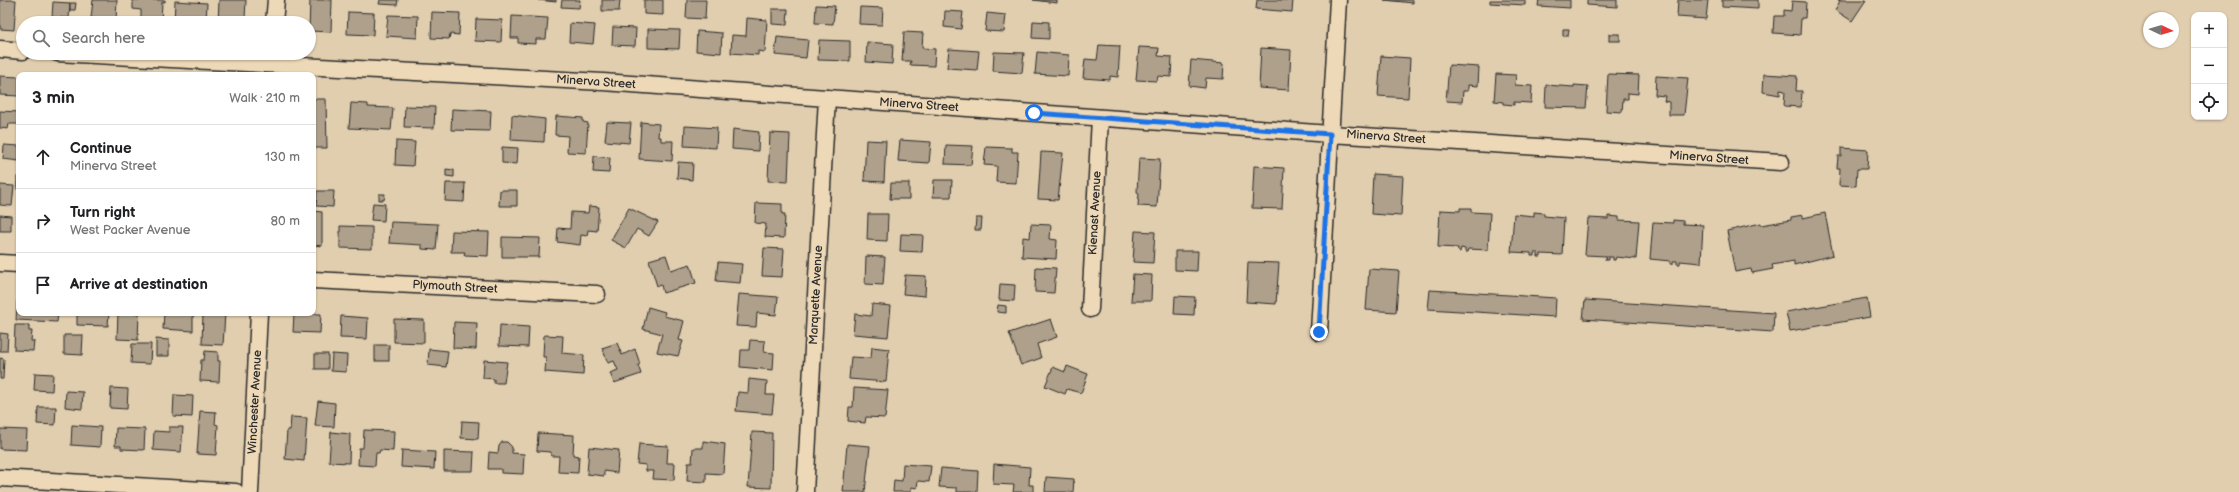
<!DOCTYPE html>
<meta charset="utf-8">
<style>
body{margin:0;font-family:"Balsamiq Sans",sans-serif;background:#f2f2f2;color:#202124}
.controls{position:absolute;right:12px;top:12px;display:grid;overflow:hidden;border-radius:8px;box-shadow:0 1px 3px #0004}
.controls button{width:36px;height:36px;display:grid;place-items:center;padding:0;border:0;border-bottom:1px solid #e0e0e0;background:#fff;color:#202124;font:20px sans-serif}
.compass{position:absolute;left:2143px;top:12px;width:36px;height:36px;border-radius:50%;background:#fff;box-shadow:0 1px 3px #0004;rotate:94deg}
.stop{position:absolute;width:12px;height:12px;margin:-9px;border:3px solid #1a73e8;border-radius:50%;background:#fff}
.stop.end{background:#1a73e8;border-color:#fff;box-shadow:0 1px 4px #0008}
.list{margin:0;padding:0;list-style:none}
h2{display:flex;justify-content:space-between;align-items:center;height:52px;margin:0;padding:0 16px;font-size:17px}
h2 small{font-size:13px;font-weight:400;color:#757577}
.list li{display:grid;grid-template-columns:26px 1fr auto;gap:12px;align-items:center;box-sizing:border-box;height:64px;padding:0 16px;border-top:1px solid #e0e0e0}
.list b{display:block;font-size:15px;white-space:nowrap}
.list p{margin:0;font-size:13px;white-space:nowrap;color:#757577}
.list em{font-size:13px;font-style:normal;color:#757577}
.icon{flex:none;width:22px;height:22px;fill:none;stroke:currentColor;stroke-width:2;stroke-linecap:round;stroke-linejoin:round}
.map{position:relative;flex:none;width:2239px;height:492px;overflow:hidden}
.search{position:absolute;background:#fff;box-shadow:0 1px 3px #0004;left:16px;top:16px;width:300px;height:44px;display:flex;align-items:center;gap:10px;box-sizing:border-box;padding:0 14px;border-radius:22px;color:#757577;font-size:15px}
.panel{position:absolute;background:#fff;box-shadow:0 1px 3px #0004;left:16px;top:72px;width:300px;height:244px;border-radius:8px}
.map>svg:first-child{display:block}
</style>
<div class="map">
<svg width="2239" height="492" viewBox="0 0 2239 492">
<rect width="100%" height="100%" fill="#e1ceaf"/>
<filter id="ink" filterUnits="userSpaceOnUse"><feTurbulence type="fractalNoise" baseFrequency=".025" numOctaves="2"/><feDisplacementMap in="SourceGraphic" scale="8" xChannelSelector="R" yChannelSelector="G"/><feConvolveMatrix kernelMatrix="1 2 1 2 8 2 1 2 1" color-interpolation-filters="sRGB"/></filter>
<g filter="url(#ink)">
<g fill="#aea08a" stroke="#2b2b2b">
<path d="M0 0H16L14 30 0 29Z"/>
<path d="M93 0H117L116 20 91 18Z"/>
<path d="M133 0H165V2H162L161 22 141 21V10L133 9Z"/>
<path d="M219 0H246L245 19H240V23H218Z"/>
<path d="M310 0H332L331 32 309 31Z"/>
<path d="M380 0H398L397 5 379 4Z"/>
<path d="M538 0H556V2Z"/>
<path d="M562 0H580L579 8 561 7Z"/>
<path d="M602 0H620L619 11H602Z"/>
<path d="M644 0H663V15L644 14Z"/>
<path d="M687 0H706L705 19 686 18Z"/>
<path d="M1033 0H1057V3Z"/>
<path d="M1257 0H1293L1292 12 1256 9Z"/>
<path d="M1384 0H1413V3Z"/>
<path d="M1490 0H1525V5L1490 3Z"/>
<path d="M1539 0H1570V8L1538 6Z"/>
<path d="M1587 0H1617V7L1587 5Z"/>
<path d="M1678 0H1708L1706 19 1677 17Z"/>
<path d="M1722 0H1758V9L1722 7Z"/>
<path d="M1838 0H1866L1852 21 1835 10 1840 1Z"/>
<path d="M175 1 207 3 206 23H174Z"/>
<path d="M1792 1 1806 2 1805 18H1801L1800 35 1773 33 1774 16H1784V10L1791 11Z"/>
<path d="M53 2 70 3 69 18 52 17Z"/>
<path d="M70 3H76L75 10H70Z"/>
<path d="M816 5 835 6 833 24 815 23Z"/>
<path d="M860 7 883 8 882 25 859 24Z"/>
<path d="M772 9H788L787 25 772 24Z"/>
<path d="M945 11 963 12 961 29 944 27Z"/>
<path d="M348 12 374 13 373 35 347 34Z"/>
<path d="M432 12 460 13 459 35 450 34 449 39 431 38Z"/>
<path d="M987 13 1006 15 1004 32 985 31Z"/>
<path d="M388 15 418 16 417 38 386 36Z"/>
<path d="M512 16 548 18 546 39H536V44L518 43V38H511Z"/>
<path d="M747 18 767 20 765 52 758 51V55L731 53 732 35 746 36Z"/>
<path d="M476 19 502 20 501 42 475 41Z"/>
<path d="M1033 21 1049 22V39L1032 38Z"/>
<path d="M570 23 595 25 593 44 569 42Z"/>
<path d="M613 27 636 28 635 46 612 45Z"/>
<path d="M648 29 680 30 679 49 648 48Z"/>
<path d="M1563 29H1569L1568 36H1563Z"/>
<path d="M697 31 722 33 721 53 696 51Z"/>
<path d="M904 32 923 33 922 48 935 49 934 66 910 65 911 61H902Z"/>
<rect x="1609" y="34" width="11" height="7"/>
<path d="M777 37 808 40 806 58 775 55Z"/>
<path d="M819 40 850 41V61L818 60Z"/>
<path d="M867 42 893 44 892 64 866 62Z"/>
<path d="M1099 45 1120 46 1118 77 1110 76V80L1083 78 1085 59 1097 60Z"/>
<path d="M1139 47 1159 48 1158 56 1172 57 1171 77 1158 76 1157 81 1136 80Z"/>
<path d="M1261 48 1291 50 1289 90 1259 88Z"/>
<path d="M949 49 979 51 977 70 947 68Z"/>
<path d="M994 52 1024 53 1022 73 993 71Z"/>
<path d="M1037 52 1069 55 1068 76 1035 74Z"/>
<path d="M1381 56 1410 58 1408 98 1378 96Z"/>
<path d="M1191 60 1224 63 1223 79 1206 78 1205 88 1189 86Z"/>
<path d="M1449 65 1479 67 1478 86 1468 85V91H1463L1462 102 1446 101Z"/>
<path d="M1496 74 1516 75 1515 85 1532 86 1531 103 1514 102V105L1503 104V102L1494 101Z"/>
<path d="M1608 74 1639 75 1638 94 1628 93V99H1623L1622 112 1606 111Z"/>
<path d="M1764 74 1797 76 1796 91H1802L1801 107 1784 106 1785 91 1780 90V95L1763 92Z"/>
<path d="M0 76 19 77V96L0 95Z"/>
<path d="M1656 76 1688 78 1684 115H1669V102L1664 101 1665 96 1655 95Z"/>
<path d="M1546 85 1574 87V85L1588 86 1586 108 1545 107Z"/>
<path d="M313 99H326L327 148H313Z"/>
<path d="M351 103 368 104V107L393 108 391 130 349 128Z"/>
<path d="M405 106 435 107 434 128 404 127Z"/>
<path d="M452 109 491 111 490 131 451 130Z"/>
<path d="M0 111 19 112V124H9L8 129 0 128Z"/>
<path d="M512 115 545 119 544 142 511 140Z"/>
<path d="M556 116 583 118V122L588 123 586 153 567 152 568 136 555 135Z"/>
<path d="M607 122 631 123 629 143 605 141Z"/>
<path d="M641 122 659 124 658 137H661V141H673L672 161 639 159Z"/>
<path d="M685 126 717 128 716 148 684 146Z"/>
<path d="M733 129 759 132 758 151 732 149Z"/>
<path d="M770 133 790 134 788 182 768 181Z"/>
<path d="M866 140 886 141 884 182 864 181Z"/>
<path d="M900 140 931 142 929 163 898 161Z"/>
<path d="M396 141 415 142 413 166 395 165Z"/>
<path d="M4 145 19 146V161L3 159Z"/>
<path d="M946 145 973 146 971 165 945 164Z"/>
<path d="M502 147 518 148 517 164 502 163Z"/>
<path d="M986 147 1012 148V152H1018L1016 183 996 182 997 166 984 165Z"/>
<path d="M1841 148 1868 150 1867 169H1857L1856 186 1839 185 1840 168H1837L1838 156H1841Z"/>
<path d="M1041 152 1063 153 1058 200 1038 199Z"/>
<path d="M594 156 610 158 609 173 593 172Z"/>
<path d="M1139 158 1160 159 1157 207 1138 206 1139 193 1137 192Z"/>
<path d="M678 162 693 163 692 180 677 178Z"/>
<path d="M1254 166 1284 168 1282 209 1252 208Z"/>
<path d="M446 169 454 170V177L446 176Z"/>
<path d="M1373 174 1403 176 1401 216 1371 214Z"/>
<rect x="17" y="177" width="2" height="12"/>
<path d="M934 180H952L951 197H933Z"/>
<path d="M446 183H465L464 202 445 201Z"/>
<path d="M891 183H909V199H890Z"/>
<path d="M0 185 14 186 12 206 0 205Z"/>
<path d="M500 190H517V206H499Z"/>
<path d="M317 191H334L333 207 316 206Z"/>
<path d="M379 194H385L384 200H379Z"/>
<path d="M373 203 385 204 384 221 371 220Z"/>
<path d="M756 203 782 204V214H785L784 238 765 237 766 224 755 223Z"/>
<path d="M589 206 599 207 597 231 588 230 587 236 581 235 580 245 557 242 558 228 570 229 571 212 588 213Z"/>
<path d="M629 208 658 222 649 236 637 229 626 248 611 240Z"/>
<path d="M1460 208H1471V212L1490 213 1488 250 1468 249 1467 252H1465V249L1461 248 1460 252 1458 251V248L1438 247 1440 210 1460 211Z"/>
<path d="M313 211 322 212V246L313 245Z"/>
<path d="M1534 212 1544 213V216L1564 218 1562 255 1541 254V257H1538V253H1534V256H1531V253L1511 252 1514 214 1534 216Z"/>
<path d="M1825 213 1833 255 1794 265V261L1772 265 1773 269 1752 273 1751 269 1735 272 1727 231 1761 223V225L1791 220V217L1803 215V218Z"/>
<path d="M868 214H888L887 241 867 240Z"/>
<path d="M0 215 11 216V231H0Z"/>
<path d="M1608 216 1619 217V220L1639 221 1636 259 1616 257 1615 260H1613V257H1608V260H1605L1606 256 1585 255 1588 218 1608 219Z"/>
<path d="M976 218H982L981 230H975Z"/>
<path d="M1673 220 1683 221V224L1703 225 1701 263 1680 261V264H1677V261H1673V264H1670V261L1650 259 1653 222 1673 223Z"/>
<path d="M391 222 438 224 436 250 422 249V245L389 243Z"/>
<path d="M1031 224 1051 225 1050 239 1057 240 1056 259 1022 257 1023 237 1030 238Z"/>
<path d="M340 226 372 227V249L340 248Z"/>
<path d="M452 231 489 232 488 256 464 255 465 252H451Z"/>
<path d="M1135 231 1155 232 1153 263 1133 262Z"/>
<path d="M901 234 923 235 922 252 900 251Z"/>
<path d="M502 237 540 238 539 257H502Z"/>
<path d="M764 248 784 249 782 277 762 276Z"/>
<path d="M1175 251H1198L1197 271 1175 270Z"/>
<path d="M666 255 671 270 690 264 696 283 663 293 661 285 657 286 649 260Z"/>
<path d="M866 256 885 257 883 285 865 284Z"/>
<path d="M718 262 742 264 740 283 716 281Z"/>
<path d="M1248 262 1279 263 1276 304 1246 302Z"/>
<path d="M1036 267 1056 268 1054 293 1035 292Z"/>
<path d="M1369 269 1399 271 1396 312 1366 310Z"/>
<path d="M1133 274 1152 275 1151 301H1131Z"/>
<path d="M905 275 926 276 925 296 903 294Z"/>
<path d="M1000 284 1015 285 1014 301 999 300Z"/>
<path d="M1430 290 1556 298 1555 317 1428 309Z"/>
<path d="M739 294 778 297 776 315 757 313 756 327 736 326Z"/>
<path d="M1175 296 1195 297 1194 315 1174 314Z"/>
<path d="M1867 298 1870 317 1790 331 1786 312Z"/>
<path d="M1585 300 1774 313 1773 332 1583 319Z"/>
<path d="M17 301H19V313H58L57 322 16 320Z"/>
<path d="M872 304 891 306 888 337 853 334 855 314 871 316Z"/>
<path d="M998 305 1006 306V313L997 312Z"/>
<path d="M648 307 665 312 664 316 684 321 679 340 683 341 678 356 657 352 662 334 643 329Z"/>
<path d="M77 313H109L108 326 77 325Z"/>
<path d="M118 313H139L138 340 117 339Z"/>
<path d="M164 313H193V331L163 329Z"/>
<path d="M203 313H225L223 345 202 344Z"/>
<path d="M294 313 321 314 320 333 293 332Z"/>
<path d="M341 316 368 318 367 339 340 338Z"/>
<path d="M394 319 424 320V343L394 342Z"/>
<path d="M1051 319 1057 337 1037 344 1041 358 1021 365 1009 333Z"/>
<path d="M454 322 477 323 476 349 453 348Z"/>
<path d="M15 325H29V331H32L31 341H34L33 351 14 350Z"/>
<path d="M500 325 529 327 528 347 499 346Z"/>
<path d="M0 333 8 334 7 351H0Z"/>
<path d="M64 335H83L82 355 64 354Z"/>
<path d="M544 335 563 336 562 353 584 355 583 375 545 372 546 357H543Z"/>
<path d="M156 339 169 340V356H156Z"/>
<path d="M750 340 765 341 764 352 774 353 773 370 740 367 741 350H749Z"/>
<path d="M617 343 622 355 635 349 640 364 638 365 641 374 614 383 610 373 618 370 614 361 608 363 602 348Z"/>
<path d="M132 344H151L150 364 131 363Z"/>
<rect x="375" y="345" width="14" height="16"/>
<path d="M872 347 889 349 886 382 849 379 851 357 871 358Z"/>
<path d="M429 349 448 351 446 367 428 365Z"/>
<path d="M205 351 218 352V361H220L219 382 200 381 201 360H204Z"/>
<rect x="315" y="354" width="13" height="15"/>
<path d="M332 354 347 355 346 372 331 371Z"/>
<path d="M0 358 4 359 3 379H0Z"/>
<path d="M484 360 507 362 504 383H494V379L483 378Z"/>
<path d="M1067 366 1088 374 1081 393 1067 389 1065 394 1045 386 1053 367 1065 372Z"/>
<path d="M35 373 53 374 52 391 34 390Z"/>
<path d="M749 379 767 381 766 395H774L772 414 736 411 738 392 748 393Z"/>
<path d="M111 388 128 389 127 409 110 408Z"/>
<path d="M854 388 888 390 885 418 866 417 865 423 848 421 849 407H853Z"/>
<path d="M66 391 83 392 82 409 65 407Z"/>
<path d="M174 395 193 396 192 417 173 416Z"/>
<path d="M318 401 335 403 334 427 315 426Z"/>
<path d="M38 407H56L55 425 37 424Z"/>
<path d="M200 411 216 412 215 424 218 425 216 455 197 454Z"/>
<path d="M291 417 307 418 304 461 285 459 287 430H290Z"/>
<path d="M462 421 479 422 478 439 461 438Z"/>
<path d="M72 425 101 427 100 447 71 445Z"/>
<path d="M169 427H183L181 452 153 450 154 431 169 432Z"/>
<path d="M116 428 145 429 144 450 121 449V446H115Z"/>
<path d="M0 429 27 430 26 450 0 449Z"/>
<path d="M364 430 394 431 393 451 380 450 379 453H376L375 466 358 465 359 448H363Z"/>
<path d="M331 432 350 434 349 463 329 462Z"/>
<path d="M752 432 772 433 771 488 748 487Z"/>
<path d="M538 433 574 435 573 455 579 456 578 473 558 472 559 456H551V452L537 451Z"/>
<path d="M703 441 725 444 723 474 706 473V482L687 481 688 463H692L693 448H703Z"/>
<path d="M502 442H507L512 447V453L524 454 523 474 501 473V469H488L489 452 498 453 499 446Z"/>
<path d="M639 444 668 446 667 463H675L674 480 653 479 654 471H646V465L637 464Z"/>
<path d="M847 444 870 446 865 492H843Z"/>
<path d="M589 447 619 450 617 473 604 471V476L587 474Z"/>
<path d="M402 450 435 452 434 469 401 467Z"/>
<path d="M444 451 474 452 473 471H444Z"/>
<path d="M903 464 931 466 929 482 918 481 917 488 911 487V492H893L894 480 902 481Z"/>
<path d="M994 464 1030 467 1029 485H1033V492H1013L1014 485 993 484Z"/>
<path d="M941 468 978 471 977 492H957V488L939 487Z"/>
<path d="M1046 477 1074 479 1073 492H1045Z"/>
</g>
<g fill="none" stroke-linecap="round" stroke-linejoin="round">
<g stroke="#2b2b2b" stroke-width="19">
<g id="minor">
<path d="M274 23 276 0"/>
<path d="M0 49 23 51"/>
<path d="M57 53 603 82 1330 134 1781 162"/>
<path d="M0 263 19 264"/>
<path d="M313 280 597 294"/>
<path d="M1090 309 1100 118"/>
<path d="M1319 332 1338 0"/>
<path d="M0 478 236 492"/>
<path d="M250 492 259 313"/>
<path d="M805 492 827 98"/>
</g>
</g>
<use href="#minor" stroke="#edd8b7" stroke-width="16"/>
</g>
</g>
<g fill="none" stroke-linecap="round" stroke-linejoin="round" filter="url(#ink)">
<path stroke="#1a73e8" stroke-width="5" d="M1034 113 1330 134 1319 332"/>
</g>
<g text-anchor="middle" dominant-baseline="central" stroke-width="3" stroke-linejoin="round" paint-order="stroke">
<g font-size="12" fill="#2b2b2b" stroke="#edd8b7">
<text transform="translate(596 82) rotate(4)">Minerva Street</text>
<text transform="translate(919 105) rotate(4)">Minerva Street</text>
<text transform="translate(1386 137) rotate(4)">Minerva Street</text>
<text transform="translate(1709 158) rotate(4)">Minerva Street</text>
<text transform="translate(1095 213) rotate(-87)">Kienast Avenue</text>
<text transform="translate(455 287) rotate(3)">Plymouth Street</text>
<text transform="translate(816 295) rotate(-87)">Marquette Avenue</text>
<text transform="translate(255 402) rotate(-87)">Winchester Avenue</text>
</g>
</g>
</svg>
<div class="controls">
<button>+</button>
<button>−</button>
<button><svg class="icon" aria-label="locate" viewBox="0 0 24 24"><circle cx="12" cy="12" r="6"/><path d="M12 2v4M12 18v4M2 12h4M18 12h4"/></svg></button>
</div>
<svg class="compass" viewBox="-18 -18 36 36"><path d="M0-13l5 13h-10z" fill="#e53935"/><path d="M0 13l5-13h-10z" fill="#757577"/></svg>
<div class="stop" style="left:1034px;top:113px"></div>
<div class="stop end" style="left:1319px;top:332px"></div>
<div class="search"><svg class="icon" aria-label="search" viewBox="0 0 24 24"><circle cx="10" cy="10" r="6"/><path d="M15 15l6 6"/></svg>Search here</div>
<section class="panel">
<h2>3 min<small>Walk · 210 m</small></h2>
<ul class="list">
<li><svg class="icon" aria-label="ahead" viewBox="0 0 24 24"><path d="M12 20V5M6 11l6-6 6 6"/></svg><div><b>Continue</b><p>Minerva Street</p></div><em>130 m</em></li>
<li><svg class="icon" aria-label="right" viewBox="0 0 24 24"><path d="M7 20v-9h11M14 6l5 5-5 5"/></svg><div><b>Turn right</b><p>West Packer Avenue</p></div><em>80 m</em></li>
<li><svg class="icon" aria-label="arrive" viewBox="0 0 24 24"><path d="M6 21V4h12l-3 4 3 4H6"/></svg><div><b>Arrive at destination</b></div></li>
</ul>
</section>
</div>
